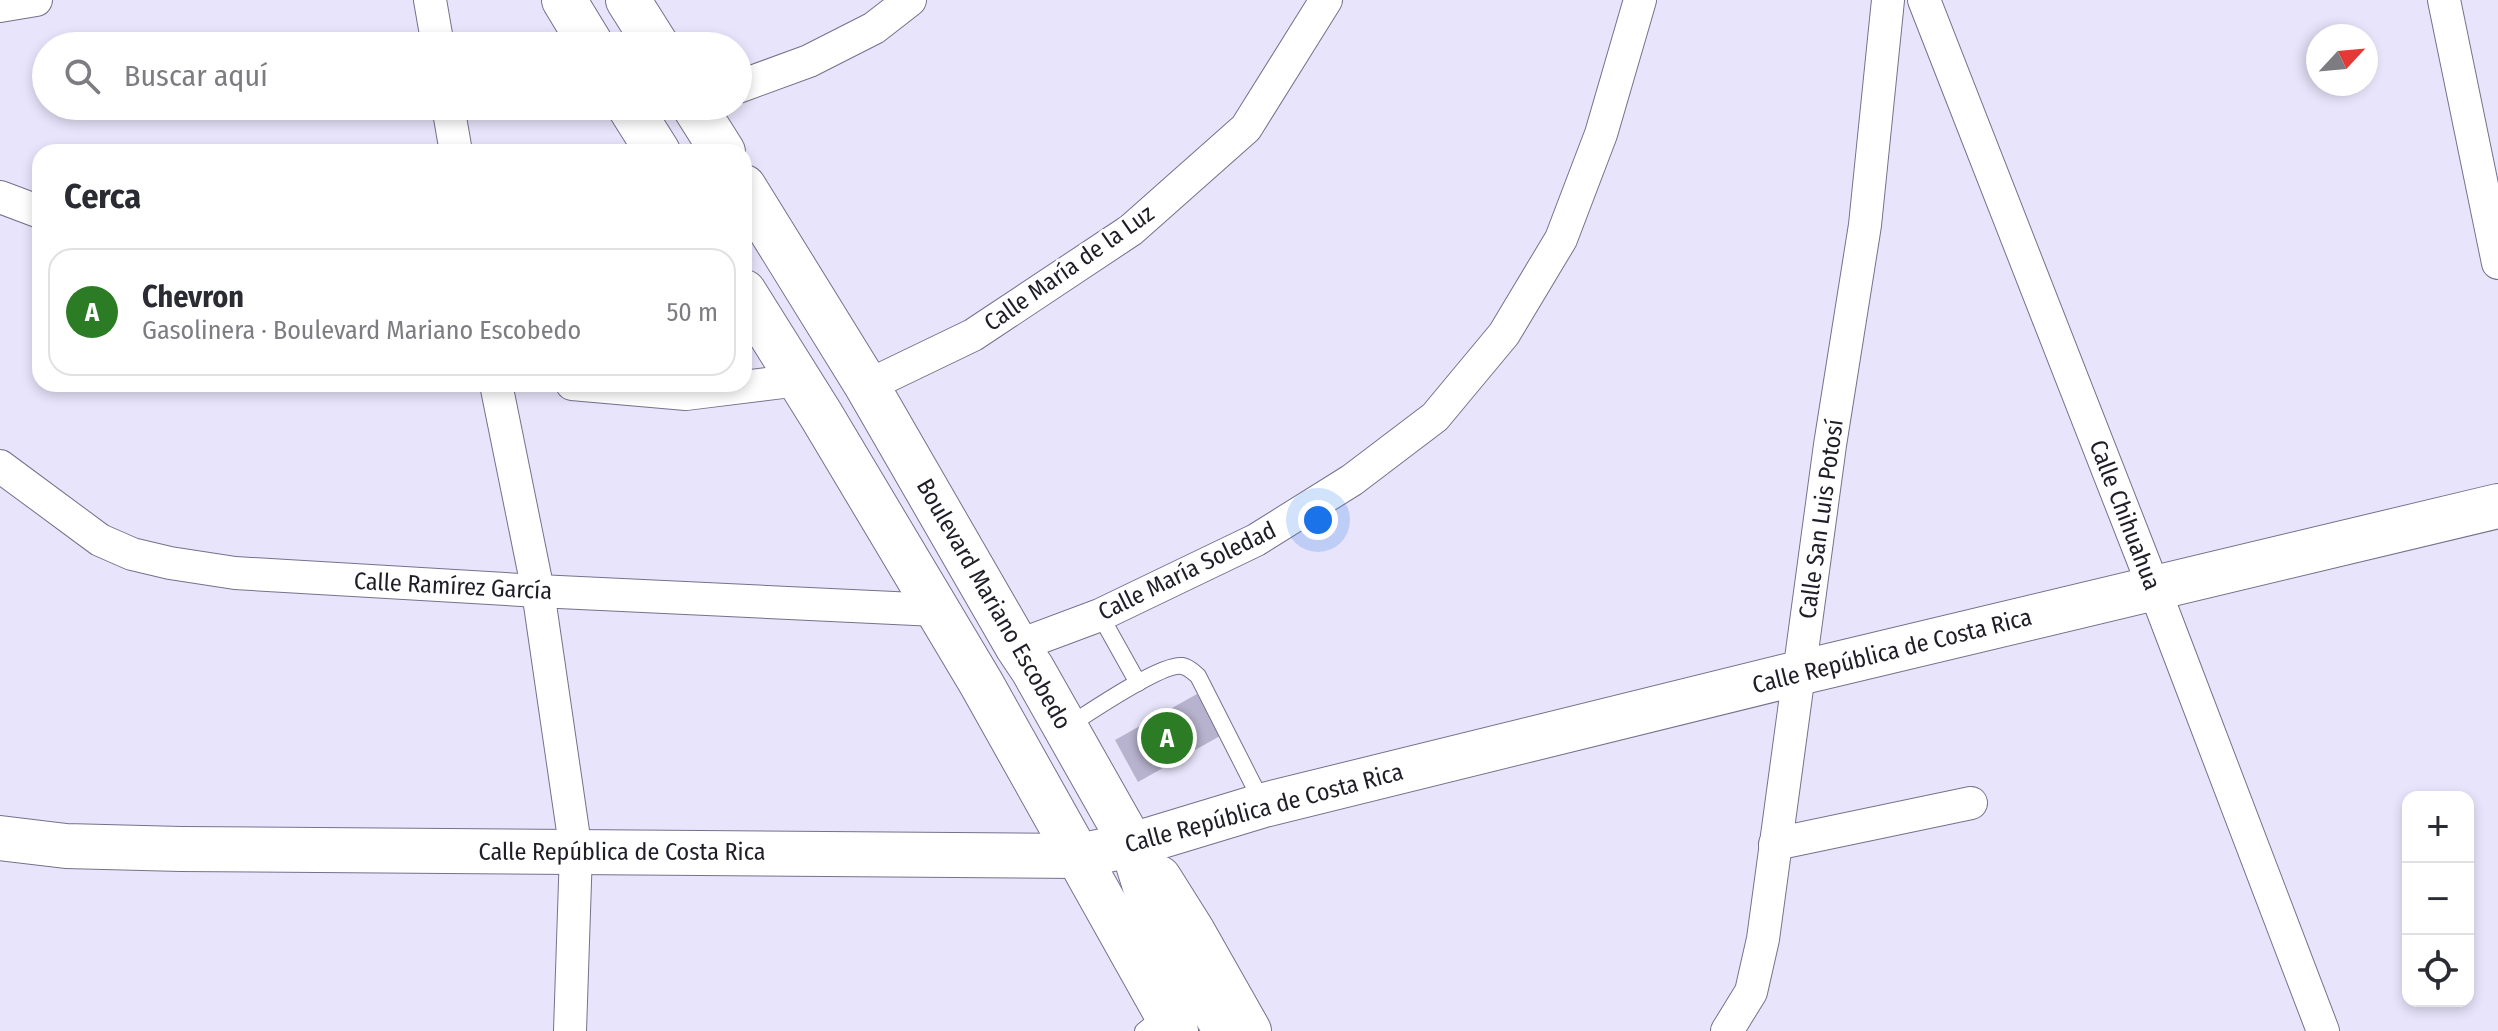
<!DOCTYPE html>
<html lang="es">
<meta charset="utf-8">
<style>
body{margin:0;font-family:"Fira Sans Condensed",sans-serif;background:#f7f7f7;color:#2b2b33}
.controls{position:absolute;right:24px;bottom:24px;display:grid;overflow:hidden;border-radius:16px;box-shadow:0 4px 12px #0003}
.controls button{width:72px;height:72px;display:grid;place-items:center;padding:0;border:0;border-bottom:2px solid #e1e1e2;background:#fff;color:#2b2b33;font:40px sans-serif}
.compass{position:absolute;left:2306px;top:24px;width:72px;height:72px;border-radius:50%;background:#fff;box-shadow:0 4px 12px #0003;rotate:64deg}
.you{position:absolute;left:1318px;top:520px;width:28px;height:28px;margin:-20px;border:6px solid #fff;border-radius:50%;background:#1a73e8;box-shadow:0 0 0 12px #1a73e833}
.badge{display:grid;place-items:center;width:52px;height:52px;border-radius:50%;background:#2c7c26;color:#fff;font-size:26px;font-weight:700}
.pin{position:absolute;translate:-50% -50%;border:4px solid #fff;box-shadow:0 2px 8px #0006}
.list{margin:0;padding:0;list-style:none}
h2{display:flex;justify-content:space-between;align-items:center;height:104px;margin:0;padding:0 32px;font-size:34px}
h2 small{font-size:26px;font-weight:400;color:#7c7c81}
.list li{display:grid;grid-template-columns:52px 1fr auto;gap:24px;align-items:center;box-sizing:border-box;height:128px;margin:0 16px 16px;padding:0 16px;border:2px solid #e1e1e2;border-radius:24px}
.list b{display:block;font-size:30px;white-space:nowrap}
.list p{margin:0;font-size:26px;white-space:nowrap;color:#7c7c81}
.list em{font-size:26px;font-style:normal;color:#7c7c81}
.icon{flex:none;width:44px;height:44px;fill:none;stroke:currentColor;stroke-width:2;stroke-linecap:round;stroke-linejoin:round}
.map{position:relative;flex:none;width:2498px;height:1031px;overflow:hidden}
.search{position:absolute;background:#fff;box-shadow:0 4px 12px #0003;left:32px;top:32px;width:720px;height:88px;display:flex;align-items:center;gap:20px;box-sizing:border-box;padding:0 28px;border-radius:44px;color:#7c7c81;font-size:30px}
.panel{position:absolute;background:#fff;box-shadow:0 4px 12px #0003;left:32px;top:144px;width:720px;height:248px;border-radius:24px}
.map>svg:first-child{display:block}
</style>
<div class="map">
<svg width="2498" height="1031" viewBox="0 0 2498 1031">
<rect width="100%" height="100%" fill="#e8e4fb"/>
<path fill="#b7b2cd" d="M1197 694 1220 736 1138 782 1115 740Z"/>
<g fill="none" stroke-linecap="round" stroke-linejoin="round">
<g stroke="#76718b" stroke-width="18">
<g id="lane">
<path d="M1100 615 1138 683"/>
<path d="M1068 726C1089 713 1161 663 1182 666 1189 667 1193 672 1198 676L1263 804"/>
<path d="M1143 1031 1164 1014"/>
</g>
</g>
<g stroke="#76718b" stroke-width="34">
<g id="street">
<path d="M430 0 438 46"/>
<path d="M1924 0 2154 588 2323 1031"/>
<path d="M2444 0 2498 263"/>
<path d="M0 6 36 0"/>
<path d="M738 87 809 61 874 28 910 0"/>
<path d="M448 106 456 152"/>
<path d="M0 197 40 212"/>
<path d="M496 384 538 591 576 852 570 1031"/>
<path d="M572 384 686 394 799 380"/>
<path d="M867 386 973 335 1131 230 1246 128 1326 0"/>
<path d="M0 466 100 540 132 554 170 563 235 573 538 591 936 610"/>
<path d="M1017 646 1100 615 1256 540 1352 480 1435 417 1504 334 1561 239 1601 134 1640 0"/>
<path d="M1775 844 1971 803"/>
<path d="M1727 1031 1751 992 1763 939 1830 445 1865 225 1888 0"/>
</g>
</g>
<g stroke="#76718b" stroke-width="46">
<g id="secondary">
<path d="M0 838 66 846 181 849 1078 856 1132 845 1264 805 1799 673 2498 506"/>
<path d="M1159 878 1193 932 1249 1031"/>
</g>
</g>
<g stroke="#76718b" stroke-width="46">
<g id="primary">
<path d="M564 0 592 46"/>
<path d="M628 0 657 46"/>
<path d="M629 106 658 152"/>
<path d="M694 106 723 152"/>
<path d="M744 187 867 386 1017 646 1033 670 1132 845 1146 890 1175 945 1226 1031"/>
<path d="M744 292 821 415 981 683 1176 1031"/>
</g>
</g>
<use href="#lane" stroke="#fff" stroke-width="16"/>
<use href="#street" stroke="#fff" stroke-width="32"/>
<use href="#secondary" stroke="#fff" stroke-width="44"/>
<use href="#primary" stroke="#fff" stroke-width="44"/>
</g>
<g text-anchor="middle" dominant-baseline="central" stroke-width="6" stroke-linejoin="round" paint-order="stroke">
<g font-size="24" fill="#1f1d27" stroke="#fff">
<text transform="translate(1069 268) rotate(-35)">Calle María de la Luz</text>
<text transform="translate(2125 515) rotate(69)">Calle Chihuahua</text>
<text transform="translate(1821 519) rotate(-82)">Calle San Luis Potosí</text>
<text transform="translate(1187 571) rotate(-26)">Calle María Soledad</text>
<text transform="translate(453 586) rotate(3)">Calle Ramírez García</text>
<text transform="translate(994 604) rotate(60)">Boulevard Mariano Escobedo</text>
<text transform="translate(1892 651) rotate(-14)">Calle República de Costa Rica</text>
<text transform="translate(1264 808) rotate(-15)">Calle República de Costa Rica</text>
<text x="622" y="852">Calle República de Costa Rica</text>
</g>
</g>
</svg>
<div class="controls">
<button>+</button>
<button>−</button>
<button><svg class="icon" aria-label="locate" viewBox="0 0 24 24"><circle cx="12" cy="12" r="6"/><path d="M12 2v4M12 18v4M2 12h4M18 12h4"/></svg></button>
</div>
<svg class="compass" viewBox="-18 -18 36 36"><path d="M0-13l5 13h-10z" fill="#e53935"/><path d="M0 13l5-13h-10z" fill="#7c7c81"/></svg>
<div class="you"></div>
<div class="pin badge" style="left:1167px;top:738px">A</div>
<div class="search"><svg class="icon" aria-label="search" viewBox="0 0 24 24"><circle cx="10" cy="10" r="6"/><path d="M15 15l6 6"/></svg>Buscar aquí</div>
<section class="panel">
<h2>Cerca<small></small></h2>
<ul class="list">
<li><span class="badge">A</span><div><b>Chevron</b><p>Gasolinera · Boulevard Mariano Escobedo</p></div><em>50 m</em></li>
</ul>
</section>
</div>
